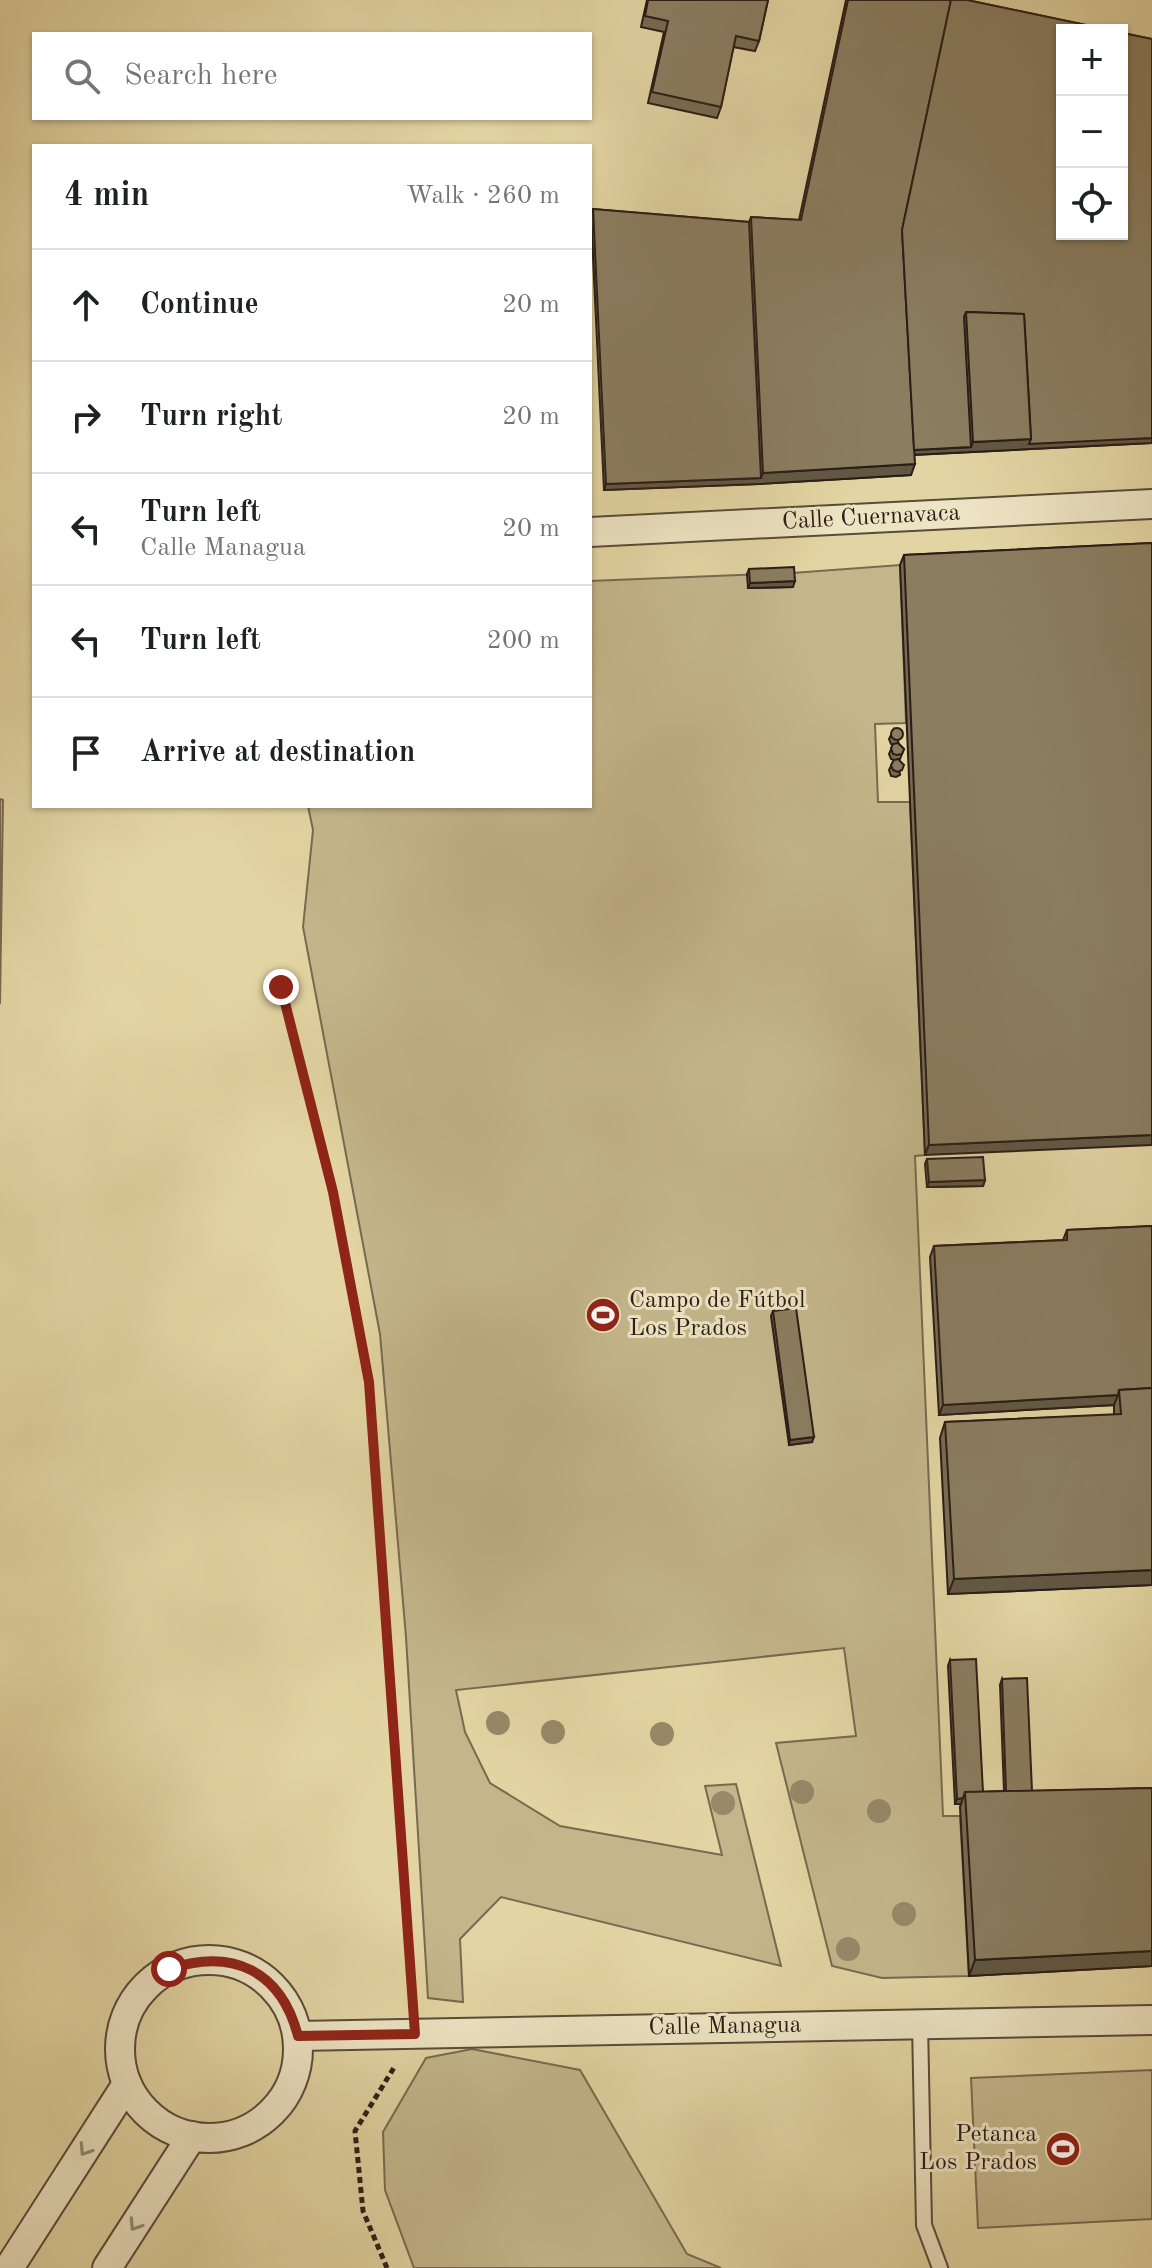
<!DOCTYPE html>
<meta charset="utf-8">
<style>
body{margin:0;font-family:"Old Standard TT",serif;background:#f2f2f2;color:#202124}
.controls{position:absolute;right:24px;top:24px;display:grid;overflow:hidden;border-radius:0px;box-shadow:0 2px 6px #0004}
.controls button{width:72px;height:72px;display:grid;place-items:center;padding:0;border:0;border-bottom:2px solid #e0e0e0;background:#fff;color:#202124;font:40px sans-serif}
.stop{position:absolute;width:24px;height:24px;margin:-18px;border:6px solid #8f2418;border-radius:50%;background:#fff}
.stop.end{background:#8f2418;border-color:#fff;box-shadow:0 2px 8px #0008}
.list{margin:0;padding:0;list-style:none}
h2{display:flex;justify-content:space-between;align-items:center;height:104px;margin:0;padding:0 32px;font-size:34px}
h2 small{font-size:26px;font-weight:400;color:#757577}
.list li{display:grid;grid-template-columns:52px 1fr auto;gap:24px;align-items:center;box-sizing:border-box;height:112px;padding:0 32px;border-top:2px solid #e0e0e0}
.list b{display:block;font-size:30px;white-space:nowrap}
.list p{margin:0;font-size:26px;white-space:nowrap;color:#757577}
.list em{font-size:26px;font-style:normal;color:#757577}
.icon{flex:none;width:44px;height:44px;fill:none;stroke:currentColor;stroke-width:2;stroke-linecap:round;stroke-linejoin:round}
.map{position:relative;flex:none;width:1152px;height:2268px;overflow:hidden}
.search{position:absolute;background:#fff;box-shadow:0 2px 6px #0004;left:32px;top:32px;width:560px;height:88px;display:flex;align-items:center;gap:20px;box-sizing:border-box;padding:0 28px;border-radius:0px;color:#757577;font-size:30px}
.panel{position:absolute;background:#fff;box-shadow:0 2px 6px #0004;left:32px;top:144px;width:560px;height:664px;border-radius:0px}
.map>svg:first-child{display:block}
</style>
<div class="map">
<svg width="1152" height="2268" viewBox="0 0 1152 2268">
<rect width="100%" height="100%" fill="#e3d5a3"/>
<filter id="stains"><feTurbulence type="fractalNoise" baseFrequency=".0025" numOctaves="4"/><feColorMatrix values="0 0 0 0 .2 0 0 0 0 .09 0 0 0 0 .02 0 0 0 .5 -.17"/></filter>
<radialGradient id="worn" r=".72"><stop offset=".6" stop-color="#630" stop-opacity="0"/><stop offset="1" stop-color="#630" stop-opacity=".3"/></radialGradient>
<g fill="#c4b68b" stroke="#776a51" stroke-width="2">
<path d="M900 565 906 723 875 724 878 802H910L925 1155 915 1156 943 1816H960L969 1976 882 1978 832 1966 776 1743 856 1736 844 1648 456 1690 465 1732 490 1783 560 1826 722 1855 705 1786 736 1784 781 1966 501 1897 460 1939 463 2002 428 1998 406 1637 380 1334 303 927 313 830 308 806H590V581L792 573Z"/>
<path d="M0 799 3 800 0 1004Z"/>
<path d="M472 2049 580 2070 687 2254 721 2268H414L385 2190 383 2132 426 2058Z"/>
<path d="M1152 2070V2219L978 2228 971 2078Z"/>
</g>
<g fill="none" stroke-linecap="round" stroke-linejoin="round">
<g stroke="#584b3a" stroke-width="18">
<path id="lane" d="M920 2023 924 2225 940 2268"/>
</g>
<g stroke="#584b3a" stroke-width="32">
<g id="street">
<path d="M590 532 1152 504"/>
<circle cx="209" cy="2049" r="89"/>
<path d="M298 2036 1152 2020"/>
<path d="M9 2268 127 2084"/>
<path d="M107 2268 192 2136"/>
</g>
</g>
<g stroke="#2a1d17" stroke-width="5" stroke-dasharray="6 4" stroke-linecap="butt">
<path d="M281 987 333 1192 369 1382 413 2005"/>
<path d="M387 2268 363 2211 355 2131 395 2066"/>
</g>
<use href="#lane" stroke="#ede4c3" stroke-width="14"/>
<use href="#street" stroke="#ede4c3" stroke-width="28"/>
</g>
<g fill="#978969">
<circle cx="498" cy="1723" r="12"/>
<circle cx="553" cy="1732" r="12"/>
<circle cx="662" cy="1734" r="12"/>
<circle cx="802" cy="1792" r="12"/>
<circle cx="723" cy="1803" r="12"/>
<circle cx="879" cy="1811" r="12"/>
<circle cx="904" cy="1914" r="12"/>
<circle cx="848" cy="1949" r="12"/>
</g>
<g fill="#776c53" stroke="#2a1d17" stroke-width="2">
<path d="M647 0H768L759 41 755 51 733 47 721 107 717 118 648 103 664 32 641 27Z"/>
<path d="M846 0H967L1152 39V443L914 455 911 475 759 484 604 490 591 214 593 209 749 222 751 217 799 220Z"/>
<path d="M1152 543 925 1155 900 565 904 555Z"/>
<path d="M749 569 793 587 748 588 747 574Z"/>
<path d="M894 729 899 744 904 749 900 759H898L900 775 896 777 891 776 889 770 894 760 891 759 889 754 893 745 891 744 889 739Z"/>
<path d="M927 1159 985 1180 983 1186 927 1187 925 1164Z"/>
<path d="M1152 1226V1585L948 1594 940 1438 945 1422 1114 1415V1405L939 1415 930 1257 934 1246 1063 1240 1067 1230Z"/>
<path d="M773 1311 812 1442 789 1445 771 1316Z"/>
<path d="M950 1660 983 1792 1004 1791 1000 1685 1002 1679 1032 1791 1152 1788V1966L969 1976 960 1807 961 1804H955L948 1666Z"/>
</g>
<g fill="#615843" stroke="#2a1d17" stroke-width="2">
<path d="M1152 438V443L911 455 913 450 971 447 973 442 1031 439Z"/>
<path d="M915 464 911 475 759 484 604 490 606 484 761 478 763 473Z"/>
<path d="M795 581 793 587 748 588 750 583Z"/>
<path d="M1152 1135V1145L925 1155 929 1145Z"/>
<path d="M985 1180 983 1186 927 1187 929 1182Z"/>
<path d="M1118 1395 1114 1405 939 1415 943 1405Z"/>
<path d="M814 1437 812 1442 789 1445 790 1440Z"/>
<path d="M1152 1570V1585L948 1594 954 1579Z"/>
<path d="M963 1798 961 1804H955L957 1799Z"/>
<path d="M1152 1951V1966L969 1976 975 1960Z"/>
</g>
<g fill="#8a7d60" stroke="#2a1d17" stroke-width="2">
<path d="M648 0H768L759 41 736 36 721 107 652 92 668 21 645 16Z"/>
<path d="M848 0H951L902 230 915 464 763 473 751 217 801 220Z"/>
<path d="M951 0H967L1110 30H1062V234H1122V33L1152 39V438L1029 444 1031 439 1024 314 966 312 964 317 971 447 914 450 902 230Z"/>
<path d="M593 209 749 222 761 478 606 484Z"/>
<path d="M966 312 1024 314 1031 439 973 442Z"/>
<path d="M1152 543V1135L929 1145 904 555Z"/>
<path d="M794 567 795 581 750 583 749 569Z"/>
<circle cx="897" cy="734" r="6"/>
<path d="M898 743 904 749 902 754 897 755 893 754 891 748 893 744Z"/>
<path d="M898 759 904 765 902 770 898 772 893 770 891 765 894 760Z"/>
<path d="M983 1157 985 1180 929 1182 927 1159Z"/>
<path d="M1152 1226V1388L1119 1390 1118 1395 943 1405 934 1246 1067 1240V1230Z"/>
<path d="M796 1308 814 1437 790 1440 773 1311Z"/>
<path d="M1152 1388V1570L954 1579 945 1422 1121 1414 1119 1390Z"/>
<path d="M976 1659 983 1792H965L963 1798 957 1799 950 1660Z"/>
<path d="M1027 1678 1032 1791H1006L1002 1679Z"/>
<path d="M1152 1788V1951L975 1960 965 1792Z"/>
</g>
<defs><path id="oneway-chevron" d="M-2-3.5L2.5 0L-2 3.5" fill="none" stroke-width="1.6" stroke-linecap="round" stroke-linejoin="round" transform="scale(2)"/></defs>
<g stroke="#958a76">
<use href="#oneway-chevron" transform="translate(85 2150) rotate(123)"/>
<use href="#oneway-chevron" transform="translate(135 2225) rotate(123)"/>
</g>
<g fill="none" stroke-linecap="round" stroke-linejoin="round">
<path stroke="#8f2418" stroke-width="10" d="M169 1969C232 1948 281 1970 298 2036L415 2034 369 1382 333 1192 281 987"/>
</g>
<defs>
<g id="stadium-disc" transform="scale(1.8)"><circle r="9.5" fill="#8f2418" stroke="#ede4c3"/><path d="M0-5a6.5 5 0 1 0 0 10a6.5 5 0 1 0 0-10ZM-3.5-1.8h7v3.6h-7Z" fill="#fff"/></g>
</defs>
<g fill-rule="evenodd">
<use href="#stadium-disc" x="603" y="1315"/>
<use href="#stadium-disc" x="1063" y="2149"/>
</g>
<g text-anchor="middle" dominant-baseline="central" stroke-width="6" stroke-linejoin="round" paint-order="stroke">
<g font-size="24" fill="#2a1d17" stroke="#ede4c3">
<text transform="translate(871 518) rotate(-3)">Calle Cuernavaca</text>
<text transform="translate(725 2027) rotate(-1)">Calle Managua</text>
</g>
<g font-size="24" fill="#2a1d17" stroke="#ede4c3" text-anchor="start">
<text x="629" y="1301">Campo de Fútbol<tspan x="629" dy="28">Los Prados</tspan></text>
<text x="1037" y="2135" text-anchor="end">Petanca<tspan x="1037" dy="28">Los Prados</tspan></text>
</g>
</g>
<rect width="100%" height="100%" filter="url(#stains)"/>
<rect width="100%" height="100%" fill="url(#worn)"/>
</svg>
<div class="controls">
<button>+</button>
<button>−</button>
<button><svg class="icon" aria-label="locate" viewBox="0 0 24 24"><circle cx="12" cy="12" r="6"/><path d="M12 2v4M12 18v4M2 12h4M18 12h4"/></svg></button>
</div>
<div class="stop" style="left:169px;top:1969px"></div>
<div class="stop end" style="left:281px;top:987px"></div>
<div class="search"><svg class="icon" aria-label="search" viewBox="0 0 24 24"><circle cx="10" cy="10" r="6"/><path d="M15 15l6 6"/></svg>Search here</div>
<section class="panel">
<h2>4 min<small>Walk · 260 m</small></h2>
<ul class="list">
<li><svg class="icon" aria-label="ahead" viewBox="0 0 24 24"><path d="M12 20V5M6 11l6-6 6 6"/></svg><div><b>Continue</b></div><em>20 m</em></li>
<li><svg class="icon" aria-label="right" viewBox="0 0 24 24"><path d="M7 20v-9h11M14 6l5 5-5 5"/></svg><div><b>Turn right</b></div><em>20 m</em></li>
<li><svg class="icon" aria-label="left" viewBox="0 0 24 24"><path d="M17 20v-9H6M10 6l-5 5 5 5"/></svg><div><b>Turn left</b><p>Calle Managua</p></div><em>20 m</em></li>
<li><svg class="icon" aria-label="left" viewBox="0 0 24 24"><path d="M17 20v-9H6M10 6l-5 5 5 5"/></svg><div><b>Turn left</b></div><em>200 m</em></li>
<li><svg class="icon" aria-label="arrive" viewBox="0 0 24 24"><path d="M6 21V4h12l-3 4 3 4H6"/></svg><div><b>Arrive at destination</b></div></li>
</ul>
</section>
</div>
